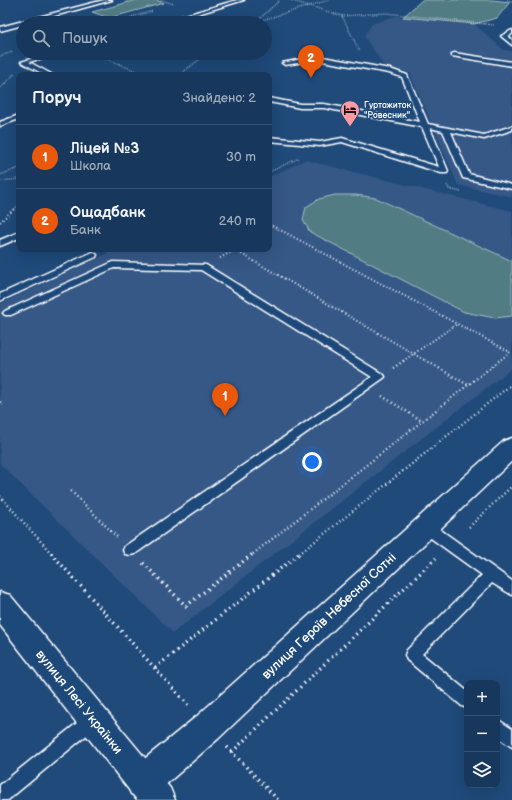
<!DOCTYPE html>
<html lang="uk">
<meta charset="utf-8">
<style>
body{margin:0;font-family:"Balsamiq Sans",sans-serif;background:#244365;color:#f1f3f6}
.controls{position:absolute;right:12px;bottom:12px;display:grid;overflow:hidden;border-radius:8px;box-shadow:0 4px 16px #0002}
.controls button{width:36px;height:36px;display:grid;place-items:center;padding:0;border:0;border-bottom:1px solid #365272;background:#17385c;color:#f1f3f6;font:20px sans-serif}
.you{position:absolute;left:312px;top:462px;width:14px;height:14px;margin:-10px;border:3px solid #fff;border-radius:50%;background:#1a73e8;box-shadow:0 0 0 6px #1a73e833}
.badge{display:grid;place-items:center;width:26px;height:26px;border-radius:50%;background:#ea580c;color:#fff;font-size:13px;font-weight:700}
.pin{position:absolute;translate:-50% -33px;filter:drop-shadow(0 1px 2px #0008)}
.pin::after{content:'';position:absolute;top:21px;width:14px;height:12px;background:inherit;clip-path:polygon(0 0,100% 0,50% 100%)}
.list{margin:0;padding:0;list-style:none}
h2{display:flex;justify-content:space-between;align-items:center;height:52px;margin:0;padding:0 16px;font-size:17px}
h2 small{font-size:13px;font-weight:400;color:#9eacbb}
.list li{display:grid;grid-template-columns:26px 1fr auto;gap:12px;align-items:center;box-sizing:border-box;height:64px;padding:0 16px;border-top:1px solid #365272}
.list b{display:block;font-size:15px;white-space:nowrap}
.list p{margin:0;font-size:13px;white-space:nowrap;color:#9eacbb}
.list em{font-size:13px;font-style:normal;color:#9eacbb}
.icon{flex:none;width:22px;height:22px;fill:none;stroke:currentColor;stroke-width:2;stroke-linecap:round;stroke-linejoin:round}
.map{position:relative;flex:none;width:512px;height:800px;overflow:hidden}
.search{position:absolute;background:#17385c;box-shadow:0 4px 16px #0002;left:16px;top:16px;width:256px;height:44px;display:flex;align-items:center;gap:10px;box-sizing:border-box;padding:0 14px;border-radius:22px;color:#9eacbb;font-size:15px}
.panel{position:absolute;background:#17385c;box-shadow:0 4px 16px #0002;left:16px;top:72px;width:256px;height:180px;border-radius:8px}
.map>svg:first-child{display:block}
</style>
<div class="map">
<svg width="512" height="800" viewBox="0 0 512 800">
<rect width="100%" height="100%" fill="#1f4a7a"/>
<filter id="ink" filterUnits="userSpaceOnUse"><feTurbulence type="fractalNoise" baseFrequency=".025" numOctaves="2"/><feDisplacementMap in="SourceGraphic" scale="8" xChannelSelector="R" yChannelSelector="G"/><feConvolveMatrix kernelMatrix="1 2 1 2 8 2 1 2 1" color-interpolation-filters="sRGB"/></filter>
<g filter="url(#ink)">
<g fill="#345887">
<path d="M395 16 474 24 504 50 512 51V197L458 185 410 73 385 67 364 36 372 24Z"/>
<path d="M305 160 512 211V368L173 633 0 464V304L117 249H269V177Z"/>
</g>
<g fill="#517c84" stroke="#a8bec2">
<path d="M137 0H156L164 3 109 18 92 12Z"/>
<path d="M422 0H492L510 2 497 18 474 24 403 17Z"/>
<path d="M335 195H356L376 198 512 261V316L495 318 464 312 310 232 303 220 306 207 319 199Z"/>
</g>
<g fill="none" stroke-linecap="round" stroke-linejoin="round">
<g stroke="#fff" stroke-width="3">
<g id="service">
<path d="M104 0H112L29 23H23V25L0 31V27Z"/>
<path d="M237 0H244L168 23H159Z"/>
<path d="M512 30V34L508 36 512 40V45L501 36Z"/>
<path d="M50 53H59L29 62 53 75H45L21 62Z"/>
<path d="M454 53 512 62V66L452 56V54Z"/>
<path d="M317 56 390 69 407 75 428 124 484 135 512 126V130L484 139 451 132 469 174 512 185V189L463 178 443 131 430 128 448 171 447 173H441L342 142 320 146 269 141V137L320 142 342 138 439 167 422 127 324 108H300L269 102V98L300 104H324L420 122 402 77 389 73 317 60 285 65 282 63Z"/>
<path d="M19 115V119L0 126V122Z"/>
<path d="M19 232V238L0 246V240Z"/>
<path d="M93 252 97 255 96 257 0 301V294Z"/>
<path d="M113 262 206 265 384 375 385 377 135 554 130 555 125 554 123 550 125 546 372 377 201 270 114 268 11 315H5L3 313 5 311Z"/>
<path d="M426 522 431 523 512 581V595L492 583 422 654 467 691V708L462 706 407 660 405 655 407 650 482 575 421 531 420 527 421 523Z"/>
<path d="M93 712 99 715 101 720 99 725 8 800H0V785L87 715Z"/>
<path d="M497 719 512 729V747L497 737Z"/>
</g>
</g>
<g stroke="#fff" stroke-width="3">
<path id="minor" d="M512 438V461L219 738 155 794 143 799 131 794 126 782 131 770 197 716 504 441Z"/>
</g>
<g stroke="#fff" stroke-width="3">
<path id="secondary" d="M0 592 10 595 170 788 175 800H137L0 625Z"/>
</g>
<g stroke="#fff" stroke-width="1.5" stroke-dasharray="0.5 1.5" stroke-linecap="butt">
<path d="M161 0 174 4"/>
<path d="M290 0 342 16 359 50"/>
<path d="M507 0 512 1"/>
<path d="M125 2 132 0"/>
<path d="M342 16 386 13 494 25"/>
<path d="M258 20 280 0"/>
<path d="M109 23 153 11"/>
<path d="M252 23 329 0"/>
<path d="M71 55H98L145 75"/>
<path d="M0 56 13 52"/>
<path d="M179 75 208 53"/>
<path d="M0 89 15 73"/>
<path d="M269 172 299 158"/>
<path d="M0 175 19 168"/>
<path d="M0 181 19 179"/>
<path d="M447 185 449 189 461 192"/>
<path d="M13 210 19 205"/>
</g>
<g stroke="#fff" stroke-width="2" stroke-dasharray="1 2.5" stroke-linecap="butt">
<path d="M0 222 14 209"/>
<path d="M269 224 510 352 499 361"/>
<path d="M220 258 235 250 426 361"/>
<path d="M403 361 457 324"/>
</g>
<g stroke="#fff" stroke-width="2.5" stroke-dasharray="1 3" stroke-linecap="butt">
<path d="M425 360 468 385"/>
<path d="M393 368 405 360"/>
<path d="M382 396 422 421"/>
<path d="M0 402 3 405"/>
<path d="M71 491 117 537"/>
<path d="M0 496 52 554"/>
<path d="M469 527 512 486"/>
<path d="M253 554 500 360"/>
<path d="M299 554 512 384"/>
</g>
<g stroke="#fff" stroke-width="3.5" stroke-dasharray="1.5 4" stroke-linecap="butt">
<path d="M51 553 188 705"/>
<path d="M143 563 186 606 254 553"/>
<path d="M155 668 300 553"/>
<path d="M227 747 278 800"/>
<path d="M232 752 436 558"/>
</g>
<use href="#service" fill="#1f4a7a" fill-rule="evenodd"/>
<use href="#minor" fill="#1f4a7a" fill-rule="evenodd"/>
<use href="#secondary" fill="#1f4a7a" fill-rule="evenodd"/>
</g>
</g>
<defs>
<g id="hotel-pin" transform="scale(1)"><path d="M0 17L-7.5 6A9.5 9.5 0 1 1 7.5 6Z" fill="#ff9aa2" stroke="#1f4a7a"/><path d="M-6-4.5h1.5V1H6V5H4.5V3h-9V5H-6ZM-4 0a1.8 1.8 0 1 1 3.6 0ZM.5 0V-2.5h3Q6-2.5 6 0Z" fill="#111"/></g>
</defs>
<g fill-rule="evenodd">
<use href="#hotel-pin" x="350" y="110"/>
</g>
<g text-anchor="middle" dominant-baseline="central" stroke-width="3.5" stroke-linejoin="round" paint-order="stroke">
<g font-size="9" fill="#fff" stroke="#1f4a7a" text-anchor="start">
<text x="364" y="105">Гуртожиток<tspan x="364" dy="10">"Ровесник"</tspan></text>
</g>
<g font-size="13" fill="#fff" stroke="#1f4a7a">
<text transform="translate(329 616) rotate(-43)">вулиця Героїв Небесної Сотні</text>
<text transform="translate(79 702) rotate(51)">вулиця Лесі Українки</text>
</g>
</g>
</svg>
<div class="controls">
<button>+</button>
<button>−</button>
<button><svg class="icon" aria-label="layers" viewBox="0 0 24 24"><path d="M12 4l9 5-9 5-9-5zM3 14l9 5 9-5"/></svg></button>
</div>
<div class="you"></div>
<div class="pin badge" style="left:225px;top:416px">1</div>
<div class="pin badge" style="left:311px;top:78px">2</div>
<div class="search"><svg class="icon" aria-label="search" viewBox="0 0 24 24"><circle cx="10" cy="10" r="6"/><path d="M15 15l6 6"/></svg>Пошук</div>
<section class="panel">
<h2>Поруч<small>Знайдено: 2</small></h2>
<ul class="list">
<li><span class="badge">1</span><div><b>Ліцей №3</b><p>Школа</p></div><em>30 m</em></li>
<li><span class="badge">2</span><div><b>Ощадбанк</b><p>Банк</p></div><em>240 m</em></li>
</ul>
</section>
</div>
